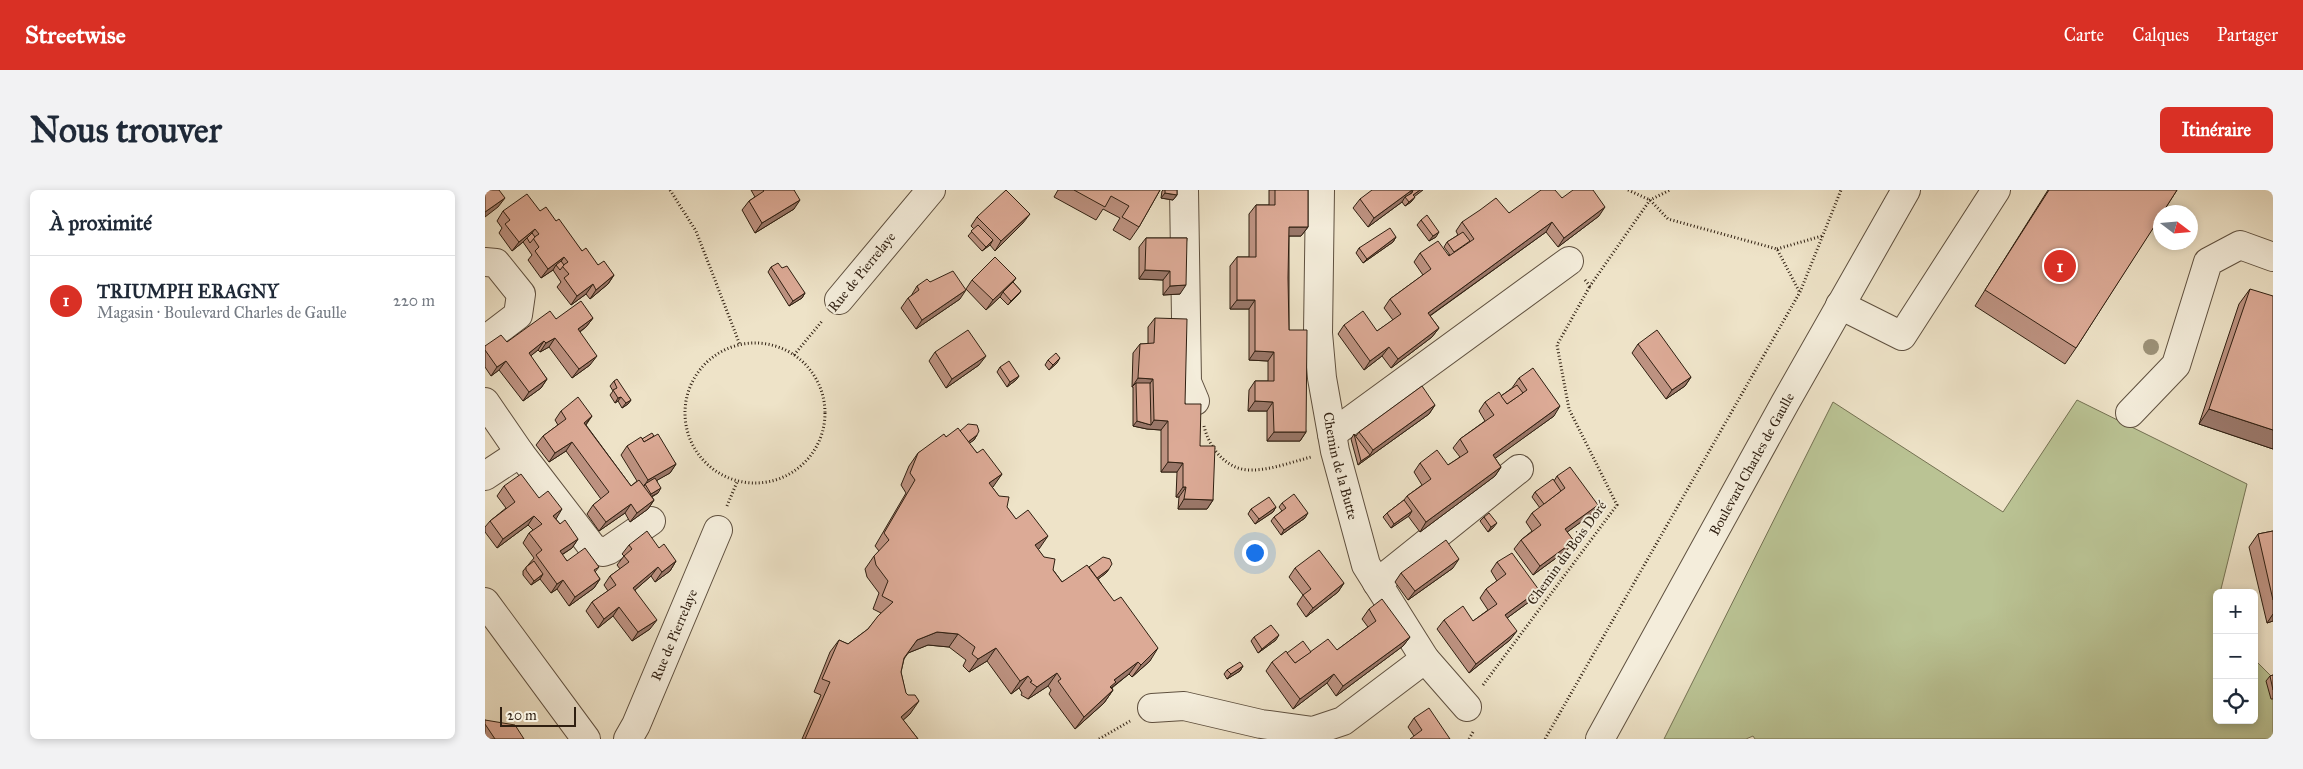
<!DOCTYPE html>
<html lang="fr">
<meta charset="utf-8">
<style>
body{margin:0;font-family:"IM FELL Great Primer",serif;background:#f2f2f3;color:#1f2937}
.controls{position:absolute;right:15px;bottom:15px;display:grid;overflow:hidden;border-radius:8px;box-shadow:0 2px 8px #0003}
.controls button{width:45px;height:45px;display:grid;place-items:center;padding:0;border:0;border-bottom:1px solid #e0e1e3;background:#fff;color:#1f2937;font:25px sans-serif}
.compass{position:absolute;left:1668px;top:15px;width:45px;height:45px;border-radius:50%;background:#fff;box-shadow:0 2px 8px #0003;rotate:106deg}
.scale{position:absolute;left:15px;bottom:12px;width:76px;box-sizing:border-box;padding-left:5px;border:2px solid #2f1f11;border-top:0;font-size:14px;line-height:18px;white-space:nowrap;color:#2f1f11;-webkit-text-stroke:4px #f4eddb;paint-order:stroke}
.you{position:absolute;left:769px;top:362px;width:18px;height:18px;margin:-12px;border:4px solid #fff;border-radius:50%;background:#1a73e8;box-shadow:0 0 0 8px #1a73e833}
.badge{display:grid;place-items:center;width:32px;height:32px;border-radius:50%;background:#d93025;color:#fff;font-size:16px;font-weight:700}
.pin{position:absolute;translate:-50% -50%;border:2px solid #fff;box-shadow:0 1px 5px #0006}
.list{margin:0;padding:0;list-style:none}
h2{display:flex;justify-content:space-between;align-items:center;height:65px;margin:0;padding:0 20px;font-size:21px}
h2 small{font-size:16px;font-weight:400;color:#747a83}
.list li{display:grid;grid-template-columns:32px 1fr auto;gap:15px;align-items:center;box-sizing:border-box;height:90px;padding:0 20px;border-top:1px solid #e0e1e3}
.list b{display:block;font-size:19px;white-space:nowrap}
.list p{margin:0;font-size:16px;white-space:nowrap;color:#747a83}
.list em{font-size:16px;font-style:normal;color:#747a83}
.icon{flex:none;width:28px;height:28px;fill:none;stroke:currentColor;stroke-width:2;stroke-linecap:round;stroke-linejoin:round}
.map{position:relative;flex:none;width:1788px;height:549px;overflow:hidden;border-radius:8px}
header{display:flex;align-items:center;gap:30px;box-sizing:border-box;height:70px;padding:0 25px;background:#d93025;color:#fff}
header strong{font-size:24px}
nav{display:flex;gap:28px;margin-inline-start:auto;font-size:18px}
.intro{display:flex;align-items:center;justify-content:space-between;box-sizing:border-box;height:120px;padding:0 30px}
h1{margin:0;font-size:35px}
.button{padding:12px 22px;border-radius:8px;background:#d93025;color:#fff;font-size:18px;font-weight:700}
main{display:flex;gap:30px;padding:0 30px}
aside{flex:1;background:#fff;border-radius:8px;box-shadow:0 2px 8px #0003}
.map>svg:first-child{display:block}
</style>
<header>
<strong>Streetwise</strong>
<nav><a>Carte</a><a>Calques</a><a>Partager</a></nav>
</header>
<div class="intro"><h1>Nous trouver</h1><a class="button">Itinéraire</a></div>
<main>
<aside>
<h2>À proximité<small></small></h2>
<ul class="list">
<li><span class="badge">1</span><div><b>TRIUMPH ERAGNY</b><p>Magasin · Boulevard Charles de Gaulle</p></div><em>220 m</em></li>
</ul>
</aside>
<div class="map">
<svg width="1788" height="549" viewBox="0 0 1788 549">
<rect width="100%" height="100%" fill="#eee3c8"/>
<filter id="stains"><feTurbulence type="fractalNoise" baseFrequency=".004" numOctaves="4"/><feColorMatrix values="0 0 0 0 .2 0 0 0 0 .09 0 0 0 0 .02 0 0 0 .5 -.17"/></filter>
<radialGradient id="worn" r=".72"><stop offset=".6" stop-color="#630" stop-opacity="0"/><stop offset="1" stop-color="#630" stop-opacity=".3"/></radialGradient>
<path fill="#bac394" stroke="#747152" d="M1592 210 1762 294 1735 403H1732L1729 428 1732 430V530H1769V469L1788 488V549H1270L1268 546 1261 549H1179L1348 212 1518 322Z"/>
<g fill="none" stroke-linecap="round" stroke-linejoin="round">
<g stroke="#5f503f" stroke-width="30">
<g id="minor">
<path d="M699 0 702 192 710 211"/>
<path id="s1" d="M835 0 833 143 837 188 850 261 881 375 940 469 982 517"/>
<path d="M0 72 11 73 36 104 33 125 0 150"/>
<path d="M354 110 446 0"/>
<path d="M1355 115 1417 146 1511 0"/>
<path d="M0 212 35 263 108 358 118 362 124 360 166 331"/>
<path d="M1645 223 1691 175 1723 72 1755 55 1788 67"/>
<path d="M847 244 1084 71"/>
<path d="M0 286 35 263"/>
<path d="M892 393 1034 279"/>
<path d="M0 412 101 549"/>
<path d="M667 518 699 516 776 534 828 541 858 531 940 469"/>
<path id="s2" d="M143 549 151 535 233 340"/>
<path id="s3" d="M1115 549 1300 213 1421 0"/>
</g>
</g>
<g stroke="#2f1f11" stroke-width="3" stroke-dasharray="1 2.5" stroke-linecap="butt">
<path d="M185 0 211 41 255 155"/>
<path d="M1143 0 1165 10 1183 29 1292 59 1314 101"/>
<path d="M1292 59 1337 46"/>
<path d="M1100 90 1105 96 1165 10 1185 0"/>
<circle cx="270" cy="223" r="70"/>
<path d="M309 165 338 130"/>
<path d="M719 236C724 258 742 281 767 280 786 280 807 272 826 267"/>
<path d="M242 316 252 292"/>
<path d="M998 495 1132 315 1084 219 1072 155 1105 96"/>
<path d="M614 549 645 531"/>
<path d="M984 549 988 542"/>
<path d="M1060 549 1315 102 1356 0"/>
</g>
<use href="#minor" stroke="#f4eddb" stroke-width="28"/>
</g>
<circle fill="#9c9279" cx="1666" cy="157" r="8"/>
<g fill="#bd9281" stroke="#2f1f11">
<path d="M266 0H309V19L270 43 257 20 264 11 270 7Z"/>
<path d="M573 0H675L654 37 645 50 628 40 635 28 618 19 611 30 569 7Z"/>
<path d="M678 0H692V5L688 10 676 8 677 1Z"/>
<path d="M784 0H823V37L816 46H804V140L821 242 815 251H782V221H763L764 200 770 191H783V171L764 170V119H745V76L752 67H764V24L771 15H784Z"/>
<path d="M1563 0H1692L1591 158 1580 174 1490 116Z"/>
<path d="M929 6 930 7 926 12 920 16 917 12 883 37 868 18 875 9Z"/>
<path d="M1077 8 1114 26 1073 57 1061 42 945 126 954 138 947 147 906 178 897 166 879 180 853 144 859 135 892 141 908 130 899 118 905 109 938 85 929 72 935 63 965 65 959 57 962 52 973 45 971 41 977 32 1024 23Z"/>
<path d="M18 21H55L71 31 97 61 113 75 129 85 123 94 105 109 101 104 86 115 72 97 76 92 68 80 56 88 43 70 47 65 38 52 27 61 14 43 17 38 12 31Z"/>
<path d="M492 27 538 33 510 61 505 55 497 61 483 46 489 39 486 36Z"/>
<path d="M936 30 951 47 944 51 932 35Z"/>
<path d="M911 47 908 52 878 73 871 63 874 58Z"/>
<path d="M661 48H702L695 104 678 105V90L654 89V57Z"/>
<path d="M286 77 297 78 320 103 317 108 304 116 283 82Z"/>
<path d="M531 88 528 92 536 101 533 105 523 115 515 107 501 120 481 99 487 90Z"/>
<path d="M445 92 475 109 431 139 416 118 423 108 426 106 432 96Z"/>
<path d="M1765 99 1788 259 1714 234 1754 114Z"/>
<path d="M108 128 101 137 95 142 105 175 87 188 64 157 55 162 53 160 45 166 62 189 56 198 38 211 14 180 6 186 0 177V156L22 152 71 129Z"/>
<path d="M670 128 715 256 728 310 722 319H693L694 307H691L692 282H676V240L662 239 648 236V197H647L648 163 655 154H663V137Z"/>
<path d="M1153 154 1206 187 1200 196 1181 209 1147 163Z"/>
<path d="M450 162 494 175 461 198 444 171Z"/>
<path d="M563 170 572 173 564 180 560 175Z"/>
<path d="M515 177 534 186 531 190 522 197 512 182Z"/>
<path d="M1034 188 1069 226 1010 268 1016 277 1010 286 935 342 923 326 906 338 898 327 902 323 919 310 922 306 937 295 929 282 935 273 963 275 975 267 968 258 975 249 1000 231 994 221 1000 212 1016 206 1027 198Z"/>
<path d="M129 191 146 210 143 214 137 218 133 211 130 213 125 205 128 201 125 196Z"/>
<path d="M950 215 944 224 873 275 866 249 869 244 871 246 874 242Z"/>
<path d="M76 221 107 226 101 235 146 296 152 291 136 265 142 256 157 249 169 246 191 274 185 283 172 290 173 303 167 307 169 310 163 319 145 332 140 323 114 341 102 324 108 315 116 309 81 261 64 272 51 255 58 246 73 235 70 230Z"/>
<path d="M475 241 492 245 489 250 484 253 492 263 517 284 507 297 577 392 604 377 624 379 621 383 613 389 665 471 647 487 644 484 627 498 628 500 619 513 590 539 564 504 566 500 563 496 543 509 536 505 537 503 534 498 526 504 502 471 484 482 478 476 481 470 464 457 443 455 423 463 419 469 416 482 425 524 418 530 433 549H317L336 505 329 502 345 462 354 450 363 454 383 439 396 423 388 419 394 403 382 387 380 379 389 366 394 361 390 356 421 303 416 295 424 276 433 263 461 247Z"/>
<path d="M1072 286 1113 315 1107 324 1082 342 1089 351 1082 360 1048 385 1029 359 1036 350 1047 341 1041 332 1047 323 1055 318 1047 307 1050 302 1069 291Z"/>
<path d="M19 296 54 308 75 334 93 349 87 358 77 365 82 371 114 377 110 382 115 389 109 398 84 416 72 399 66 403 55 389 46 395 38 385V381L49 368 38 353 44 343 48 340 43 335 12 358 0 342V337L5 331 21 318 12 306Z"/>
<path d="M797 313 820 328 796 345 786 331 789 327 797 321 794 317Z"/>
<path d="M791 317 788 322 770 334 763 324 766 319Z"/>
<path d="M999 327 1008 338 1003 342 995 331Z"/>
<path d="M1788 341V431L1782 433 1764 357 1773 344Z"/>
<path d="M144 355 174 358 191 371 185 381 170 392 166 386 150 400 165 439 147 451 128 426 113 438 101 421 107 412 123 401 119 395 125 386 135 379 132 375 139 366 137 364Z"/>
<path d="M1012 372 1054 400 1048 409 1022 428 1025 450 984 483 952 439 959 430 988 431 1003 420 995 408 1001 399 1012 391 1006 381Z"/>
<path d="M810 378 859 393 853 402 821 427 812 414 818 405 804 387Z"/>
<path d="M968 378 923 410 910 392 916 383Z"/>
<path d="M884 419 925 447 918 456 851 506 842 493 808 519 781 481 787 472 826 462 852 460 883 437 877 429Z"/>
<path d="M769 447 791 450 773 463 766 451Z"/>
<path d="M758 476 755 481 742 489 739 484 742 480Z"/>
<path d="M1788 485V509H1786L1781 491 1785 486Z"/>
<path d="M929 528 965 549 929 546 923 537Z"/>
<path d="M0 530 39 549H3L0 544Z"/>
</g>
<g fill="#9a7769" stroke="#2f1f11">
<path d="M927 0H928L923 7H920L917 12 883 37 889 28Z"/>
<path d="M935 0H938L925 10 928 5Z"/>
<path d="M680 3 692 5 688 10 676 8Z"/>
<path d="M930 7 926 12 920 16 924 12Z"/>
<path d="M20 8 13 17 0 27V22Z"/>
<path d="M315 10 309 19 270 43 277 33Z"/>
<path d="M1120 17 1114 26 1073 57 1079 48Z"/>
<path d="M545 24 538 33 510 61 516 51Z"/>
<path d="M1067 32 1061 42 936 132 943 123Z"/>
<path d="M804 37H823L816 46H797Z"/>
<path d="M50 39 43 48H42L38 52 27 61 34 52Z"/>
<path d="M954 42 951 47 944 51 948 46Z"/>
<path d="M911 47 908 52 878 73 882 69Z"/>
<path d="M508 50 505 55 497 61Z"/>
<path d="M79 67 73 76 71 75 68 80 56 88 63 79Z"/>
<path d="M660 80 685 81 678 90 654 89Z"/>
<path d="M129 85 123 94 105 109 111 100Z"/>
<path d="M531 88 524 97 518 102 515 107 501 120 508 110Z"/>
<path d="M108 94 101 104 86 115 92 106Z"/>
<path d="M701 95 695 104 678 105 685 96Z"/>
<path d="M481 100 475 109 431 139 437 130Z"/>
<path d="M536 101 533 105 523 115 526 111Z"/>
<path d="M320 103 317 108 304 116 308 111Z"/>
<path d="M752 110H770L764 119H745Z"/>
<path d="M108 128 101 137 86 148 93 139Z"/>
<path d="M954 138 947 147 906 178 913 169Z"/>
<path d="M70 148 64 157 55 162 61 153Z"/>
<path d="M59 151 53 160 37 173 44 163Z"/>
<path d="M904 157 897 166 879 180 885 171Z"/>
<path d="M770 161 789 162 783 171 764 170Z"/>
<path d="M112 166 105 175 87 188 94 179Z"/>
<path d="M501 166 494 175 461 198 467 189Z"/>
<path d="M575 168 572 173 564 180 568 175Z"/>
<path d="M21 171 14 180 6 186 12 177Z"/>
<path d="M534 186 531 190 522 197 525 192Z"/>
<path d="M1206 187 1200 196 1181 209 1187 200Z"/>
<path d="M653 188 668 189 662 198 651 193 647 197Z"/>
<path d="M62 189 56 198 38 211 44 202Z"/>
<path d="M136 207 133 211 130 213 133 208Z"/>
<path d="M146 210 143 214 137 218 141 213Z"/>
<path d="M770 211 788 212 782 221H763Z"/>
<path d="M950 215 944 224 873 275 876 271 885 265 888 260Z"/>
<path d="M1075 216 1069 226 1001 275 1008 265Z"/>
<path d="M1724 219 1788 240V259L1714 234Z"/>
<path d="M107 226 100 235 99 233Z"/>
<path d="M669 230 683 231 676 240 662 239 648 236 652 231 666 235Z"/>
<path d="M789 242H821L815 251H782Z"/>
<path d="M492 245 489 250 478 258 482 253Z"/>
<path d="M87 252 81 261 64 272 70 263Z"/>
<path d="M683 272 698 273 692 282H676Z"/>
<path d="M191 274 185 283 162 296 160 294 157 299 163 290Z"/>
<path d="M1016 277 1010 286 935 342 941 332Z"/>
<path d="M517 284 508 297 495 306 504 293Z"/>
<path d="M698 297H701L694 307H691Z"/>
<path d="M176 298 173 303 163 308 166 304Z"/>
<path d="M699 309 728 310 722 319H693Z"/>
<path d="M169 310 163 319 145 332 152 323Z"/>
<path d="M146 314 140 323 114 341 121 332Z"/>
<path d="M1113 315 1107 324 1074 348 1080 339Z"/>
<path d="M791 317 788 322 770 334 774 329Z"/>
<path d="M77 319 71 329 68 326Z"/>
<path d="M927 321 924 326 906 338 909 334Z"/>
<path d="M823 323 820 328 796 345 799 340Z"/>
<path d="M49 326 43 335 12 358 18 349Z"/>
<path d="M1012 333 1008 338 1003 342 1006 337Z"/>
<path d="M563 346 554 359 541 368 550 355Z"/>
<path d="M93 349 87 358 73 367 75 361Z"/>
<path d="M1089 351 1082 360 1048 385 1055 376Z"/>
<path d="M974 369 968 378 923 410 930 401Z"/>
<path d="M191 371 185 381 170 392 177 382Z"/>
<path d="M173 377 166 386 142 407 148 398Z"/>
<path d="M624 379 621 383 607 394 610 389Z"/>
<path d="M58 384 55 389 46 395 49 391Z"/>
<path d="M115 389 109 398 84 416 90 407Z"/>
<path d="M78 390 72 399 66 403 72 394Z"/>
<path d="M859 393 853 402 821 427 828 418Z"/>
<path d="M1054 400 1048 409 1014 434 1020 425Z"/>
<path d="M134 417 128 426 113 438 119 429Z"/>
<path d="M1788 424V431L1782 433Z"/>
<path d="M172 430 165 439 147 451 153 442Z"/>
<path d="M1032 441 1025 450 984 483 991 474Z"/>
<path d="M452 442 473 444 464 457 443 455 423 463 410 480 432 450Z"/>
<path d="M794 445 791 450 773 463 777 459Z"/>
<path d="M925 447 918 456 851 506 858 496Z"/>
<path d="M511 458 502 471 484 482 493 469Z"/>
<path d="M673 458 665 471 647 487 656 475Z"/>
<path d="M653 472 644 484 626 498 616 509 629 490Z"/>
<path d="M758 476 755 481 742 489 746 484Z"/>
<path d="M572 483 563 496 543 509 552 497Z"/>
<path d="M849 484 842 493 808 519 815 509Z"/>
<path d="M543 486 534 498 526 504 535 491Z"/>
<path d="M628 500 619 513 590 539 599 527Z"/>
<path d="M434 511 425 524 407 540 416 527Z"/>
</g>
<g fill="#dcaa96" stroke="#2f1f11">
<path d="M0 0H14L20 8 0 22Z"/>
<path d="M278 0H309L315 10 277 33 264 11 279 1Z"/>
<path d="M521 0 545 24 516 51 492 27Z"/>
<path d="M589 0H675L654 37 637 27 644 16 626 6 620 17Z"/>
<path d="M680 0H692V5L680 3Z"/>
<path d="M790 0H823V37H804L803 88 804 140H822L821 242H789L788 212 770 211V191H789V162L770 161V110H752V67H771V15H790Z"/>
<path d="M887 0H927L889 28 875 9Z"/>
<path d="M928 0H935L928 5 930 7 924 12 920 7 927 3Z"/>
<path d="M1056 0H1070L1077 8 1088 0H1108L1120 17 1079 48 1067 32 943 123 954 138 913 169 904 157 885 171 859 135 878 121 892 141 916 124 905 109 946 79 935 63 953 51 964 66 989 49 977 32 995 20 1011 8 1024 23Z"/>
<path d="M1564 0H1692L1678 22H1676V26L1591 158 1500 100Z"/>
<path d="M42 4 55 21 61 17 71 31 74 29 97 61 101 58 113 75 119 71 129 85 111 100 108 94 92 106 79 88 84 84 77 76 83 72 79 67 63 79 50 61 54 57 48 48 54 44 50 39 34 52 20 34 25 30 18 21Z"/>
<path d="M942 25 954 42 948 46 936 30Z"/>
<path d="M493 35 508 50 501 57 486 41Z"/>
<path d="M905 38 911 47 882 69 874 58Z"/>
<path d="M978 42 985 51 969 62 962 52Z"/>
<path d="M47 43 50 47 45 53 42 48Z"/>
<path d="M661 48H702L701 95 685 96V81L660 80Z"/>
<path d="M510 67 531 88 508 110 487 90Z"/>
<path d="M76 71 79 75 75 80 71 75Z"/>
<path d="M293 73 297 78 302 76 320 103 308 111 286 77Z"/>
<path d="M468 81 481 100 437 130 423 108 434 100 432 96 442 89 445 92Z"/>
<path d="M528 92 536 101 526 111 518 102Z"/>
<path d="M1765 99 1788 106V240L1724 219Z"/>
<path d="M96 111 108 128 93 139 112 166 94 179 70 148 61 153 59 151 44 163 62 189 44 202 21 171 12 177 0 160V156L16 145 22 152 65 121 71 129Z"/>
<path d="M670 128 702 129 700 214H716L715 256H730L728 310 699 309 701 297H698V273L683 272V231L669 230 668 189 653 188 655 154 669 153Z"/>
<path d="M483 140 501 166 467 189 450 162Z"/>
<path d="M1172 140 1206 187 1187 200 1153 154Z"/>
<path d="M571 163 575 168 568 175 563 170Z"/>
<path d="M524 171 534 186 525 192 515 177Z"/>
<path d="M1048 178 1075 216 1008 265 1016 277 941 332 922 306 946 289 935 273 952 260 963 275 983 262 975 249 1009 225 1000 212 1014 202 1022 214 1042 200 1034 188Z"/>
<path d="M132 189 146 210 141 213 136 207 133 208 128 200 132 198 129 191Z"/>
<path d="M651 193H665L666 235 652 231Z"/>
<path d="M1032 195 1038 203 1022 214 1016 206Z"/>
<path d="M937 196 950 215 888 260 874 242Z"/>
<path d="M93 207 107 226 99 233 146 296 154 290 169 310 152 323 146 314 121 332 108 315 124 302 87 252 70 263 58 246 81 229 76 221Z"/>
<path d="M483 234 492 235 494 241 492 245 483 252 475 241Z"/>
<path d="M473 238 492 263 498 259 517 284 504 293 514 306 524 307 522 317 531 329 543 320 563 346 550 355 559 367 570 369 568 380 577 392 602 375 629 411 636 407 673 458 656 475 653 472 629 490 631 492 625 497 628 500 599 527 573 491 576 489 572 483 552 497 545 492 547 491 543 486 535 491 511 458 493 469 487 464 490 457 473 444 452 442 432 450 419 468 416 482 421 503 423 505H430L434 511 416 527 433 549H320L345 492 337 489 354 450 363 454 383 439 393 426 408 412 397 406 403 391 391 375 389 366 404 350 399 343 430 290 425 283 433 263 459 244 461 247Z"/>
<path d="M167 243 169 246 159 252 157 249Z"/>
<path d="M173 244 191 274 163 290 142 256 156 247 159 252Z"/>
<path d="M869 244 885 265 876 271Z"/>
<path d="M1085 277 1113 315 1080 339 1089 351 1055 376 1036 350 1056 335 1047 323 1080 298 1072 286Z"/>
<path d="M36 284 54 308 63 301 77 319 68 326 75 334 80 330 93 349 75 361 82 371 100 358 114 377 109 380 115 389 90 407 78 390 72 394 51 365 57 360 44 343 57 334 49 326 18 349 5 331 30 312 19 296Z"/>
<path d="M170 288 176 298 166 304 160 294Z"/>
<path d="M1068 289 1076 301 1059 314 1050 302Z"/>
<path d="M809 304 823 323 799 340 789 327 801 318 797 313Z"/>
<path d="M784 307 791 317 774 329 766 319Z"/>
<path d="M919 310 927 321 909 334 902 323Z"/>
<path d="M1004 323 1012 333 1006 337 999 327Z"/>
<path d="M162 341 174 358 179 354 191 371 177 382 173 377 148 398 172 430 153 442 134 417 119 429 107 412 131 395 125 386 144 372 139 366 147 359 144 355Z"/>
<path d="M1788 341V410L1773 344Z"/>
<path d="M961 350 974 369 930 401 916 383Z"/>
<path d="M834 360 859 393 828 418 818 405 826 399 810 378Z"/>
<path d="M1027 363 1054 400 1020 425 1032 441 991 474 959 430 978 416 988 431 1012 414 1001 399 1021 384 1012 372Z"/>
<path d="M618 367 625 369 627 374 624 379 612 388 604 377Z"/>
<path d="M49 371 58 384 49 391 41 380V377Z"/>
<path d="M897 409 925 447 858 496 849 484 815 509 787 472 801 461 810 473 843 449 852 460 891 431 884 419Z"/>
<path d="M786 435 794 445 777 459 769 447Z"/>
<path d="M818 451 826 462 810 473 802 463Z"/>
<path d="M755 472 758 476 746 484 742 480Z"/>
<path d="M1788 485V500L1785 486Z"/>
<path d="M944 518 965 549H925L937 540 929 528Z"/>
<path d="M0 530 30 535 39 549H10L0 534Z"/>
</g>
<g text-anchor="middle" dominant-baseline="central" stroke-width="4" stroke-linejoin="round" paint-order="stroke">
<g font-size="14" fill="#2f1f11" stroke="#f4eddb">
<text transform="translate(377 82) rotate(-51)">Rue de Pierrelaye</text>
<text stroke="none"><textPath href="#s3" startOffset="314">Boulevard Charles de Gaulle</textPath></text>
<text stroke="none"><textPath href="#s1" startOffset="278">Chemin de la Butte</textPath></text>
<text transform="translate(1082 363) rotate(-54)">Chemin du Bois Doré</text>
<text stroke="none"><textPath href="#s2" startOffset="114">Rue de Pierrelaye</textPath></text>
</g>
</g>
<rect width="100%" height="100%" filter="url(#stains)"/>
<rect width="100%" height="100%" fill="url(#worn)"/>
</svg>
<div class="controls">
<button>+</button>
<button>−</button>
<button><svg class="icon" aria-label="locate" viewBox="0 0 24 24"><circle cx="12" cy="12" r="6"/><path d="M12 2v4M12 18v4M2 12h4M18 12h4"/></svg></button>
</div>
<svg class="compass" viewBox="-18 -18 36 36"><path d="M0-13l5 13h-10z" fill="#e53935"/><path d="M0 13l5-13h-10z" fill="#747a83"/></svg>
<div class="scale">20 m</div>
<div class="you"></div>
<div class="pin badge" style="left:1575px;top:76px">1</div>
</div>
</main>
